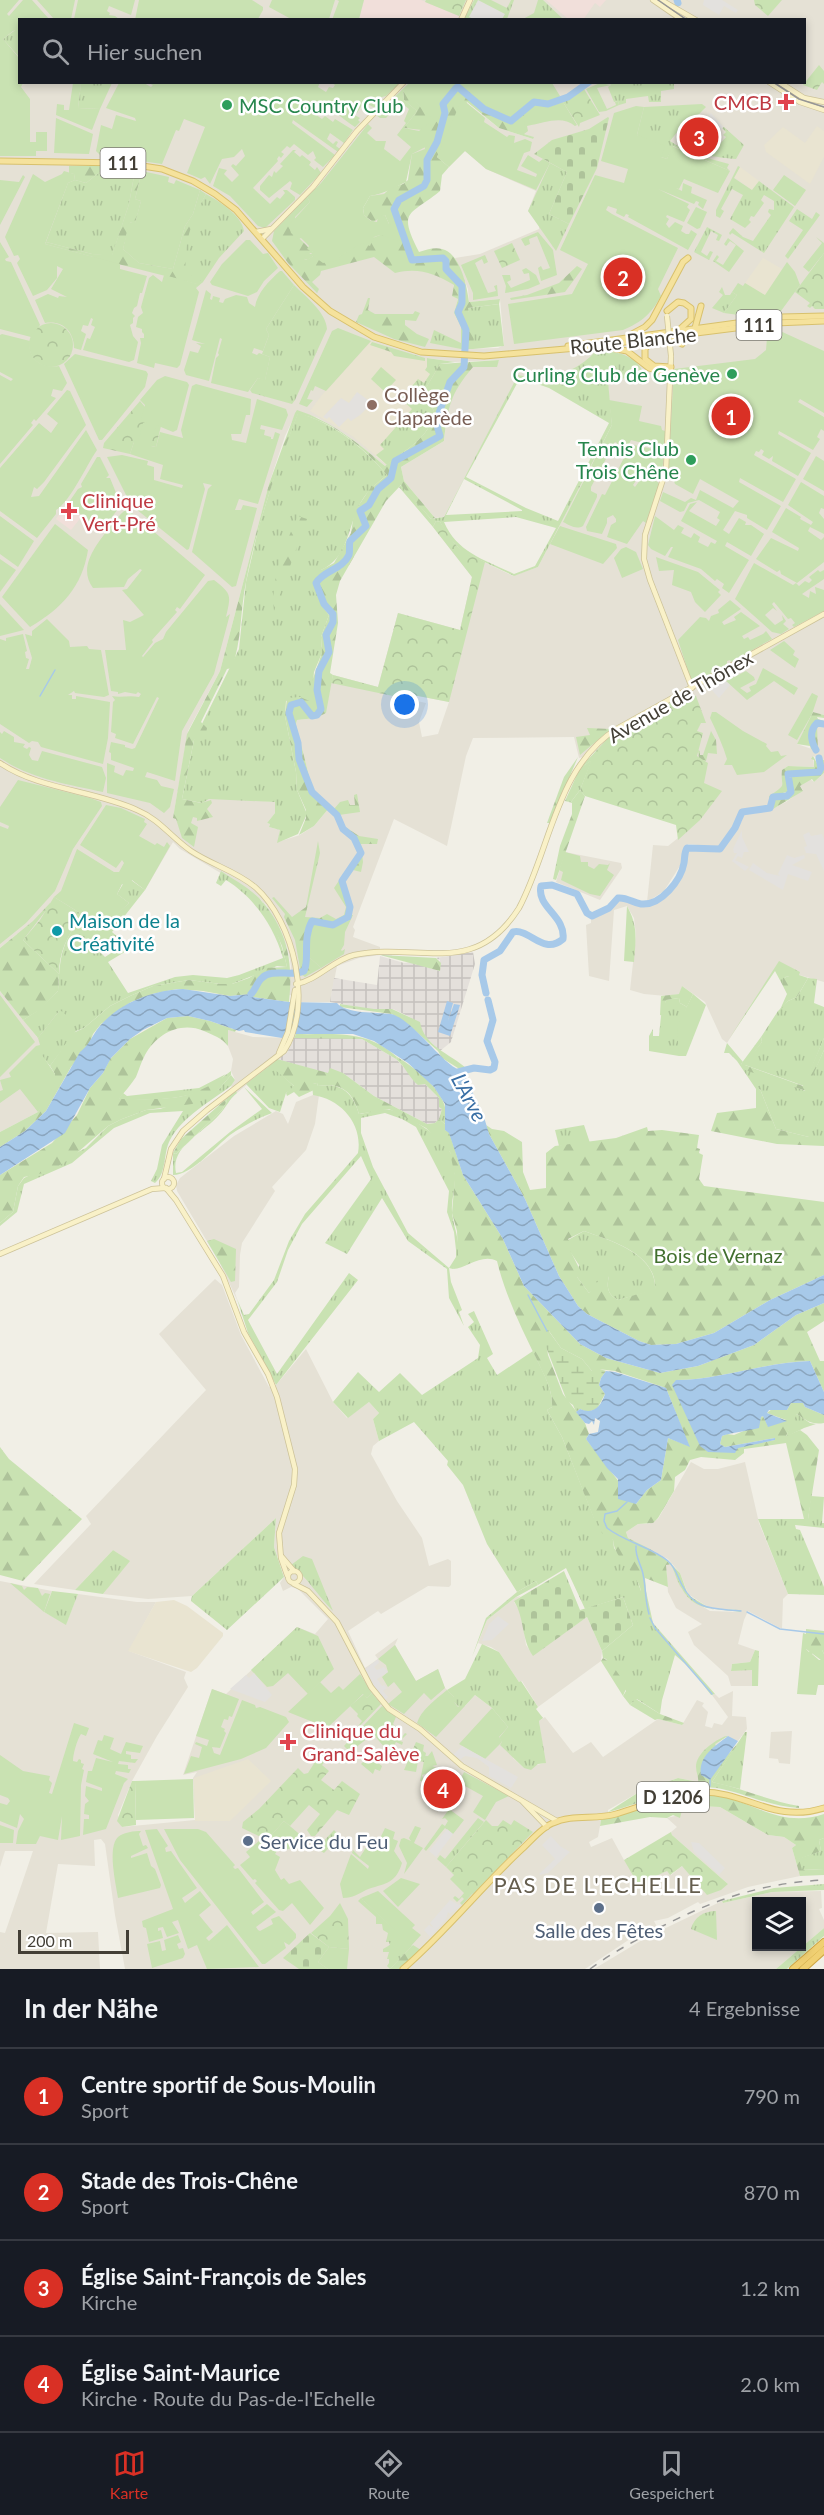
<!DOCTYPE html>
<html lang="de">
<meta charset="utf-8">
<style>
body{margin:0;font-family:Lato,sans-serif;background:#242831;color:#f1f3f6}
.controls{position:absolute;right:18px;bottom:18px;display:grid;overflow:hidden;border-radius:0px;box-shadow:0 3px 9px #0003}
.controls button{width:54px;height:54px;display:grid;place-items:center;padding:0;border:0;border-bottom:2px solid #363941;background:#171b24;color:#f1f3f6;font:30px sans-serif}
.scale{position:absolute;left:18px;bottom:15px;width:111px;box-sizing:border-box;padding-left:6px;border:3px solid #433f36;border-top:0;font-size:16px;line-height:21px;white-space:nowrap;color:#433f36;-webkit-text-stroke:4px #fff;paint-order:stroke}
.you{position:absolute;left:405px;top:705px;width:21px;height:21px;margin:-15px;border:4px solid #fff;border-radius:50%;background:#1a73e8;box-shadow:0 0 0 9px #1a73e833}
.badge{display:grid;place-items:center;width:39px;height:39px;border-radius:50%;background:#d93025;color:#fff;font-size:20px;font-weight:700}
.pin{position:absolute;translate:-50% -50%;border:3px solid #fff;box-shadow:0 2px 6px #0006}
.list{margin:0;padding:0;list-style:none}
h2{display:flex;justify-content:space-between;align-items:center;height:78px;margin:0;padding:0 24px;font-size:26px}
h2 small{font-size:20px;font-weight:400;color:#9ea1a6}
.list li{display:grid;grid-template-columns:39px 1fr auto;gap:18px;align-items:center;box-sizing:border-box;height:96px;padding:0 24px;border-top:2px solid #363941}
.list b{display:block;font-size:22px;white-space:nowrap}
.list p{margin:0;font-size:20px;white-space:nowrap;color:#9ea1a6}
.list em{font-size:20px;font-style:normal;color:#9ea1a6}
.icon{flex:none;width:33px;height:33px;fill:none;stroke:currentColor;stroke-width:2;stroke-linecap:round;stroke-linejoin:round}
.map{position:relative;flex:none;width:824px;height:1969px;overflow:hidden}
.search{position:absolute;background:#171b24;box-shadow:0 3px 9px #0003;left:18px;right:18px;top:18px;height:66px;display:flex;align-items:center;gap:15px;box-sizing:border-box;padding:0 21px;border-radius:0px;color:#9ea1a6;font-size:22px}
.sheet{height:462px;background:#171b24}
nav{display:flex;justify-content:space-around;align-items:center;box-sizing:border-box;height:84px;border-top:2px solid #363941;background:#171b24;font-size:16px;color:#9ea1a6}
nav a{display:grid;justify-items:center;gap:3px}
nav .on{color:#d93025}
.map>svg:first-child{display:block}
</style>
<div class="map">
<svg width="824" height="1969" viewBox="0 0 824 1969">
<defs>
<pattern id="industrial-grid" width="8" height="8" patternUnits="userSpaceOnUse" patternTransform="scale(1.5)"><rect width="8" height="8" fill="#e4e0db"/><path d="M0 4h8M4 0v8" fill="none" stroke="#c5c1bd"/></pattern>
<pattern id="grass-tufts" width="24" height="20" patternUnits="userSpaceOnUse" patternTransform="scale(1.5)"><rect width="24" height="20" fill="#c9e2b2"/><path d="M3 7l-1-3M5 7V3M7 7l1-3M15 17l-1-3M17 17v-4M19 17l1-3" fill="none" stroke="#aec39a"/></pattern>
<pattern id="forest-firs" width="22" height="20" patternUnits="userSpaceOnUse" patternTransform="scale(1.5)"><rect width="22" height="20" fill="#c9e2b2"/><path d="M5 1l3.5 6h-7zM16 11l3.5 6h-7z" fill="#aec39a"/></pattern>
<pattern id="wetland-marsh" width="20" height="14" patternUnits="userSpaceOnUse" patternTransform="scale(1.5)"><rect width="20" height="14" fill="#c9e2b2"/><path d="M1 5h8M5 5V1M11 12h8M15 12V8" fill="none" stroke="#aec39a"/></pattern>
<pattern id="cemetery-stones" width="16" height="16" patternUnits="userSpaceOnUse" patternTransform="scale(1.5)"><rect width="16" height="16" fill="#c9e2b2"/><path d="M2 7V4a2 2 0 0 1 4 0v3zM10 15v-3a2 2 0 0 1 4 0v3z" fill="#aec39a"/></pattern>
<pattern id="park-crowns" width="20" height="18" patternUnits="userSpaceOnUse" patternTransform="scale(1.5)"><rect width="20" height="18" fill="#c9e2b2"/><path d="M2 6a3 3 0 1 1 6 0M12 15a3 3 0 1 1 6 0" fill="none" stroke="#aec39a"/></pattern>
<pattern id="water-waves" width="16" height="10" patternUnits="userSpaceOnUse" patternTransform="scale(1.5)"><rect width="16" height="10" fill="#a7c9e9"/><path d="M0 5q4-4 8 0t8 0" fill="none" stroke="#8aa5be"/></pattern>
</defs>
<rect width="100%" height="100%" fill="#f1efe6"/>
<g fill="#e5e1d5" fill-rule="evenodd">
<path d="M0 0H824V715L813 712 797 744 818 751 816 731 817 725H820L824 727V760L813 756 814 767 788 766 782 770 784 783 781 789 769 796V805L741 811 732 828 719 847 688 844 683 850V861L664 891 647 902 653 845 668 846 692 827 703 816 687 810 682 802 662 790 658 783 660 771 667 757 672 754 690 755 691 748 648 742 650 725 654 716 683 699 687 701 688 694 618 731 591 755 579 758 574 737 473 738 466 756 447 846 394 819 353 927 355 930 353 937 380 947V955L359 958 337 966 330 1002H300L301 996 288 995 291 966 288 950 281 930 266 905 251 891 180 849 173 842 145 890 132 880 128 887 122 884 117 894 129 903 120 912 103 927 88 918H82L78 922 67 938 59 959V974L17 934 0 948ZM20 20H804V82H20ZM456 87 467 90 486 107 501 112 508 119 533 100 555 99 559 96 563 102 551 106 533 105 525 110 524 134 533 137V139L499 128 462 99 437 157 449 167 465 151 486 169 536 191 528 211 539 224V229L480 254 455 258 468 289 469 302 500 299 504 345 498 348 461 349V327L454 313 458 299 452 295 454 285 437 271 425 267 399 266 381 254V236L403 242 398 226 389 224 385 215 381 216 372 207 377 201 386 199 387 192 370 196 363 214 358 200 375 171 390 154 400 161 412 147 408 180 419 173 425 153 435 142 436 122 444 110 441 104ZM608 353 613 355V366L602 372 608 387 612 425 538 567 513 576 463 552 449 538 440 522 436 521 433 527 472 577 460 630 398 613 378 687 333 675 325 713 316 718 297 720 296 724 314 796 329 808 314 826 300 835 278 842 280 830 269 827 270 824 267 823 275 813V802L237 799H209L201 803 180 799 176 818H173L188 731 220 671 269 484 285 436 297 411 318 418 346 435 385 466 387 465 376 456 384 448 380 445 412 409 401 399 418 379 424 383 431 374 425 370 428 367 427 358 455 362 499 360 496 367 473 366 458 385 448 406 444 441 401 467 404 481 435 518 444 517 518 376 541 381 568 377 584 370 600 355ZM413 695 449 702 438 734 422 737 419 722 426 703 412 700Z"/>
<path d="M824 773V982L796 974 777 965 727 1043 722 1039 705 1002 682 986 680 994 666 996 644 994 630 990 636 936 634 918 627 906 614 910 609 981 589 976 586 925 591 923V919L600 916 622 899 641 905 657 901 674 887 686 862 688 850 721 851 742 821 744 813 752 814 770 810 786 802 803 790 800 786 810 779 814 782Z"/>
<path d="M565 852 621 863 622 868 600 900 556 882Z"/>
<path d="M0 991 37 1037 60 1010 42 1055 38 1112 0 1132Z"/>
<path d="M228 1030 253 1037 294 1038 287 1053 277 1059 237 1093 231 1086 235 1080 231 1071 233 1059 228 1046Z"/>
<path d="M313 1095H319L315 1124 306 1150 272 1187 275 1191 242 1243 240 1255 239 1287 235 1293 238 1302 220 1263 177 1191 176 1185 180 1178 234 1136 276 1111 283 1114 288 1124 296 1102Z"/>
<path d="M215 1279 222 1285 241 1335 269 1387 276 1385 306 1349 333 1402 347 1418 369 1402 379 1413 373 1419 379 1441 373 1446 371 1454 397 1501 422 1538 429 1566 448 1559 451 1561V1585L449 1587 428 1586 381 1614 378 1611 348 1631 365 1668 378 1659 375 1655 398 1638 395 1645 416 1681 438 1669 445 1688 465 1706 475 1695 492 1708 508 1727 513 1758 524 1768 545 1763 539 1721 545 1717 573 1753 591 1742 603 1757 658 1719 682 1725 697 1700 704 1703 702 1706 708 1712 705 1726 712 1728 714 1723 722 1725 728 1717 712 1695 715 1694 719 1698 733 1691 732 1716 746 1717 747 1729 738 1741 726 1736 698 1761 696 1767 700 1780 698 1782 678 1778 639 1792 608 1810V1819L601 1820 598 1837 589 1842 591 1847 612 1838 624 1860 667 1871 671 1875 682 1866 728 1884 672 1835 671 1832 677 1827 667 1818 675 1816 682 1810 696 1809 697 1806 720 1807 768 1835 784 1837 796 1845 792 1848 800 1876 748 1887 700 1904 698 1902 668 1918 654 1921 657 1927 648 1932 642 1931 585 1969H125L115 1915 105 1844 101 1839 94 1840 95 1866 58 1864 46 1933 98 1932 100 1969H0V1932L5 1933 33 1851H5L0 1867V1581L52 1591 44 1612 66 1624 78 1594 137 1602H156L129 1651 186 1672 184 1678 188 1687 157 1736 132 1781 118 1815 122 1827 195 1820 193 1778 197 1772 183 1775 212 1689 226 1694 297 1627 315 1634 328 1619 297 1588 291 1587 283 1591 280 1583 284 1577 283 1572 274 1547 276 1518 192 1596 148 1599 103 1594 129 1561 113 1550 75 1590 34 1584 91 1524 86 1516 206 1390 159 1334Z"/>
<path d="M691 1462 704 1469H718L745 1462 759 1523 788 1594 783 1599 782 1629 748 1611 744 1620 738 1644 755 1650 750 1662 732 1664 731 1670H752V1686H731L728 1676 694 1645 688 1632 702 1624 676 1608 668 1592 666 1565 670 1563 675 1571 682 1589 690 1599 710 1611 740 1612 733 1609H711L688 1594 680 1573 668 1559 628 1538 626 1532 638 1524H649L658 1519Z"/>
<path d="M521 1596 514 1602 521 1613 526 1645 533 1655 587 1617 602 1651 601 1661 538 1707 522 1681 519 1682 499 1652 491 1647 478 1643 487 1620 516 1597Z"/>
<path d="M792 1731 790 1764 779 1763 778 1759 769 1758 771 1732Z"/>
<path d="M821 1891 822 1908 819 1909 824 1920V1928L776 1969H594L647 1937 722 1901 723 1903 772 1892ZM756 1902H802V1946H756Z"/>
</g>
<g fill="url(#industrial-grid)">
<path d="M473 952 475 964 451 1042 440 1051 422 1034 410 1017 393 1009 374 1010 330 1002 334 978 377 985 380 956 404 963 411 962 439 971 440 960 436 958Z"/>
<path d="M334 1037 362 1039 396 1059 411 1075 425 1084 439 1098 442 1109 439 1119 435 1123 427 1124 374 1096 343 1073 328 1074 277 1059 287 1053 294 1038Z"/>
</g>
<g fill="#e9e4d1">
<path d="M817 126 824 131V157L810 184 766 152 764 145 783 127 805 143Z"/>
<path d="M740 167 759 181 752 190 734 177Z"/>
<path d="M763 258 782 269 765 296 745 283Z"/>
<path d="M371 341 440 364 395 457 387 465 352 436 310 411 321 396Z"/>
<path d="M174 1600 187 1606 223 1633V1636L197 1668 191 1672 128 1651 156 1602Z"/>
<path d="M248 1759 271 1781 230 1821H195L194 1778Z"/>
</g>
<g fill="#f1dfda">
<path d="M364 0H421L459 16 457 20H359Z"/>
<path d="M546 0H606L600 7 595 3 583 20 568 19Z"/>
<path d="M67 502 82 516 71 530 56 519Z"/>
</g>
<g fill="url(#grass-tufts)" fill-rule="evenodd">
<path d="M474 0H491L507 8 511 0H514L507 19H464Z"/>
<path d="M538 0H543L563 19H523L534 13Z"/>
<path d="M18 28 20 29 19 57 3 39Z"/>
<path d="M81 83H112L100 109 78 108Z"/>
<path d="M609 83H674V89L661 91V102H649L648 96 626 99V103L619 105 618 101 614 102 608 87 611 85Z"/>
<path d="M702 104 706 107 703 110 681 133 678 131 670 141 689 153 729 164 727 168 730 171 673 146 667 159 661 157 637 135 644 107Z"/>
<path d="M724 127 744 145 736 159C721 158 690 154 680 143L681 139 689 145V149L695 150 708 135 718 146 726 137 723 135 726 132 722 128Z"/>
<path d="M550 163 567 172 549 214 569 224 556 251 528 211Z"/>
<path d="M738 166 740 167 734 178 752 190 759 181 794 207 764 253 732 233 730 235 729 233 733 228 743 237 753 241 771 215 768 212 769 209 774 210V201L764 195 761 200 764 203 754 217 751 216 749 220 751 222 745 228 730 219 743 195 732 189 721 209 724 211 720 218 716 216V210Z"/>
<path d="M100 172 128 173 134 176 129 204 112 256 92 254 46 242 68 183 75 180 86 183Z"/>
<path d="M206 194C217 200 242 215 244 231L219 258 203 282 198 284 177 279 192 219Z"/>
<path d="M797 209 812 219 816 212 820 215 788 259 785 256 803 230 789 221Z"/>
<path d="M707 227 722 235 719 241 716 240 718 235 711 231 701 252 707 256 710 251 713 252 709 260 694 252Z"/>
<path d="M728 238 744 251 729 272 713 261 717 255 719 257 716 261 723 265 736 245 730 241 726 246 724 244Z"/>
<path d="M294 285C306 297 326 312 327 329L295 400 292 404 252 393 250 390 258 378 265 380 270 357 262 354 269 335 266 329Z"/>
<path d="M722 287 725 295H730L732 292 737 295 724 313 712 308 723 295 719 292Z"/>
<path d="M499 304 504 346 473 349 468 308Z"/>
<path d="M434 330 461 343V349L430 343Z"/>
<path d="M596 351C615 350 638 355 644 375L608 381 612 425 538 567 514 576 463 552 449 538 440 522 436 521 433 527 399 487 402 485 431 519 444 517 518 375C548 382 576 373 596 351ZM520 378 549 388 609 423 558 521 526 508 466 477ZM464 479 522 510V511L446 515ZM516 517 556 528 535 566 514 574C486 560 457 553 444 522Z"/>
<path d="M427 358 455 362 440 364 423 393 434 411C431 438 404 450 387 465L376 455 384 449 380 445 412 409 401 399 418 379 424 383 430 374 425 370 427 367Z"/>
<path d="M298 413C333 422 364 448 387 475 377 483 368 490 361 502 348 524 349 558 321 570L322 606 329 615 321 637 322 653 314 672 313 682 318 708 300 697 286 701 285 716 296 772 297 790 307 814 298 834 277 843 280 830 269 827 270 824 267 823 275 813V802L209 799 202 803 182 799 194 740 239 649 246 582 259 526 278 465Z"/>
<path d="M592 760 580 790 571 802 565 801 580 768Z"/>
<path d="M221 871C234 880 248 887 259 898 270 909 284 950 287 967L277 966 232 984H221L189 980 153 986 130 996 110 1006 84 1028 76 1031 50 1066 41 1055 60 1010 38 1038 23 1020 37 1011 58 991C60 961 60 942 82 918H88L103 926 129 903 117 894 123 884 131 880 145 890 112 932 121 940 101 953 105 957 130 941 133 947 108 962 128 993 175 977 193 975 227 978 239 975 283 958C274 927 254 897 226 880L221 886 216 883Z"/>
<path d="M627 906C638 926 636 939 634 962L624 961Z"/>
<path d="M779 961 800 972 799 975 785 977 782 984 775 971 729 1039Z"/>
<path d="M808 978 817 979 814 1003 824 1007V1038L804 1086 745 1065V1063L762 1042 761 1037 778 1011 788 1001 797 997Z"/>
<path d="M679 998 680 1003 687 1007 679 1027V1056L649 1051V1036L653 1029V1036H659L661 1016 666 1000Z"/>
<path d="M727 1043 743 1062 741 1064 805 1091 824 1050V1137H809L776 1129 760 1089H756L737 1061 729 1053H724Z"/>
<path d="M397 1057C418 1069 454 1098 445 1124L439 1119 442 1109 439 1107V1098L425 1084 418 1085C409 1078 406 1067 396 1059Z"/>
<path d="M268 1067H273L295 1087 286 1093 280 1112 269 1108 246 1084Z"/>
<path d="M226 1074C199 1103 155 1099 118 1100L123 1093 127 1096 199 1088Z"/>
<path d="M231 1075 235 1080 231 1086C211 1101 182 1117 170 1140 163 1153 167 1173 155 1183L151 1181 157 1169 162 1145 183 1111 150 1113 114 1128 72 1163 24 1184 17 1212 0 1226V1223L13 1212 18 1186 24 1178 86 1148 108 1126 122 1119 146 1110 160 1109 219 1089Z"/>
<path d="M317 1083 318 1086C341 1082 353 1093 359 1114 368 1113 382 1107 391 1110 406 1114 443 1137 450 1152 453 1158 454 1168 455 1175 456 1187 451 1199 452 1211 453 1230 466 1251 453 1269L449 1268 451 1282 462 1310 459 1312 464 1326 449 1298 447 1269 408 1241 382 1198 347 1254 325 1243 371 1179 361 1156 302 1224 288 1250 277 1282 248 1320 277 1374 349 1273 358 1280 276 1385 248 1333 237 1299 244 1315 249 1314 274 1280 289 1241 305 1214 358 1153C363 1124 341 1099 313 1095L312 1084ZM385 1113 402 1119 416 1127 449 1191 447 1212 454 1232 456 1250V1257L449 1268 408 1233 373 1167 361 1133V1118Z"/>
<path d="M244 1087 272 1113C258 1118 243 1126 230 1135 216 1146 192 1175 173 1175V1153L176 1154 222 1110 227 1101 226 1099 236 1091 237 1093C229 1099 226 1108 219 1115 204 1133 170 1146 176 1173L182 1172 230 1132 262 1109Z"/>
<path d="M584 1125 590 1143 559 1146 555 1130Z"/>
<path d="M584 1231C612 1241 657 1254 655 1290L618 1300C608 1295 606 1287 609 1276L589 1293 577 1277 579 1265 569 1250 568 1240Z"/>
<path d="M474 1311 493 1354 487 1358 497 1375 533 1351C541 1370 553 1386 552 1407L547 1410 562 1437 594 1518H597L613 1540 614 1548 636 1577 641 1591H646L653 1623 715 1694 711 1695 691 1669 675 1655 662 1700 660 1714 637 1699 630 1705 623 1696 626 1691 606 1659 603 1658 602 1651 633 1625 623 1597 585 1609 566 1568 538 1585 536 1581 517 1592 487 1544 463 1485 447 1465 448 1461 414 1422 379 1441 373 1419 379 1413 369 1402 348 1418 333 1402 358 1372 379 1392 400 1373 422 1395 478 1358 480 1345 468 1327 474 1322 468 1314Z"/>
<path d="M797 1414 810 1423 816 1424 804 1428 786 1437 792 1420Z"/>
<path d="M811 1496 824 1497 822 1523H824V1528L795 1525 796 1529 800 1530 824 1587V1595L788 1594 758 1519H808Z"/>
<path d="M276 1518 274 1547 284 1577 227 1630 191 1601 192 1596Z"/>
<path d="M113 1550 130 1561 103 1594 75 1590Z"/>
<path d="M303 1556 312 1559 333 1611C318 1596 307 1577 291 1565Z"/>
<path d="M670 1563 680 1573 688 1595 711 1609 741 1610 740 1612C717 1608 696 1613 682 1589 676 1580 675 1571 670 1563Z"/>
<path d="M52 1591 78 1594 66 1625 44 1612Z"/>
<path d="M297 1627 318 1636 334 1669 308 1694 288 1673 273 1686 267 1687 251 1670Z"/>
<path d="M482 1644 499 1652 519 1682 521 1681 538 1707 536 1709 543 1718 539 1721 546 1763 538 1764 531 1770 524 1768 500 1745 502 1742 499 1738 508 1727 492 1708 475 1695 464 1707H459L454 1702V1697L447 1690 465 1679Z"/>
<path d="M755 1650 759 1651 758 1686H752V1670L731 1671 732 1664 750 1662Z"/>
<path d="M745 1732H747L740 1789 712 1782Z"/>
<path d="M478 1818 484 1822 446 1867 437 1859 440 1855 445 1859Z"/>
<path d="M334 1830 340 1836 324 1853 313 1846 315 1840 321 1844Z"/>
<path d="M824 1838V1869L802 1870 800 1876 797 1859 821 1851 819 1840Z"/>
<path d="M824 1884V1890L772 1892 723 1903 722 1901 774 1888Z"/>
<path d="M361 1898 412 1946 390 1969 387 1966 389 1963V1959H387L389 1952H383V1949L390 1945 389 1942H386L388 1933 383 1930 382 1924H376V1917L358 1901Z"/>
<path d="M716 1911 717 1940 691 1929C694 1917 704 1911 716 1911Z"/>
<path d="M824 1928V1936L787 1969H776Z"/>
</g>
<g fill="url(#forest-firs)" fill-rule="evenodd">
<path d="M452 83 525 101 558 94 563 102 551 106 533 105 524 134 534 137 533 139 499 128 467 102 437 157 449 167 442 175 440 191C410 216 397 209 419 252 426 250 434 247 442 249 460 253 467 286 469 302L500 299 499 304 468 308 474 335 473 349H461V327L454 313 458 299 452 296 454 285C435 273 417 267 395 273L374 257 321 271 320 275 312 282 319 289 317 293 288 263 272 241 274 231 307 197 310 202 295 217 296 235 314 253H310L304 259 307 260 313 256 338 257 362 242 380 235 389 224 385 215 373 222 364 215 363 208 370 196 384 194 390 188 403 184 408 180 412 154 425 149 422 130 404 128 417 111 404 100 403 89 421 107 436 112Z"/>
<path d="M69 166H98L142 171 135 199 141 201 135 224 130 222 123 249 139 263 173 269 185 226 193 214 200 190 206 194C192 220 183 243 186 272L203 282 196 288 197 284 118 264 91 267 93 257 45 244 46 242 92 254 112 255 129 204 134 176 127 173 100 172 86 183 75 180 74 174 69 173Z"/>
<path d="M577 266 582 269 565 292 511 300 510 298 527 295 559 283Z"/>
<path d="M368 298H370L368 310 375 314H413L415 311 420 313 416 321 405 320V325L417 334 429 339 425 347 394 339 356 322 359 315 362 314Z"/>
<path d="M372 342 425 358V361L394 356 391 352 370 345Z"/>
<path d="M499 360 497 367H473C450 394 448 407 444 441L401 467 404 481 435 518 431 519 401 485 386 501 340 581 336 595 338 623 330 673 333 675 326 713 316 718 297 720 296 724 314 796 329 808 314 826 299 835 306 818V810L297 790 296 772 285 716 287 698 300 697 312 702 314 699 310 687 322 653 321 637 329 615 312 590 313 580 321 570 334 563 351 533 354 513 359 505 369 490 387 475C365 449 332 420 298 414 277 468 257 524 246 582 240 611 242 640 232 668L227 669 201 722 207 728 206 734 194 740 182 799 201 803 211 800 212 803 207 809 213 817 197 821V818L193 817 191 823 198 827 194 847 182 838 176 819 173 818 187 734 220 671 269 484 295 413 297 410C331 421 358 443 385 466 403 451 431 438 434 411L423 393 440 364Z"/>
<path d="M298 516 307 519 274 611C270 580 285 544 298 516Z"/>
<path d="M813 712 824 715V718L817 717 818 719 824 721V727L817 725 818 751 811 749 810 746 797 744Z"/>
<path d="M587 728 611 729 580 755 576 737 590 735Z"/>
<path d="M711 731 716 740 717 754 708 753 706 761 699 759 698 750 700 751V755H703Z"/>
<path d="M813 756 819 767 817 771 786 774 788 792 772 795 768 808 747 809 769 805V796C789 783 780 788 782 770L788 766 814 767V760L811 759Z"/>
<path d="M578 757 550 823H547L564 777Z"/>
<path d="M822 760H824V773L814 782 812 779 800 786 803 791 773 809 774 799 786 797 793 793 790 774 820 773 823 769Z"/>
<path d="M580 790 585 796 556 880 553 879 560 846 572 814V803L565 801 571 802Z"/>
<path d="M357 794 360 812 339 815 334 809 340 802 348 800 350 805H355L354 795Z"/>
<path d="M344 826 359 836 378 839 377 844H361L363 862 361 872 353 870 345 880 346 895 353 908 348 921 334 926 320 923 309 938 307 955 321 968 305 977 301 974 295 940 284 917 285 914 272 898 274 897 292 917 306 907 318 841 320 853 305 917 320 918 327 914 336 919 344 915 346 907 334 888 346 870 359 862 357 845 341 829Z"/>
<path d="M262 901C289 933 293 964 289 1002L252 997 251 994 230 996 203 991 177 989 152 994 131 1002 101 1024 93 1034 89 1045 71 1067 46 1111 25 1131 0 1147V1132L38 1112 55 1074 50 1066 73 1033 84 1028 110 1006 130 996 153 986 189 980 221 984H232L249 978 265 968 287 967 282 946Z"/>
<path d="M50 903 51 904 23 940 59 974 58 991 38 1011 23 1020 0 991V948L33 921Z"/>
<path d="M380 955 436 958 441 963 440 971Z"/>
<path d="M796 974 808 978 797 997 788 1001 779 1012 787 994 782 984 783 978Z"/>
<path d="M682 986 693 994 687 1007 680 1003 679 998 666 1000 663 1016 660 1015 661 996 679 994Z"/>
<path d="M340 1004 374 1009H392L420 1022C424 1046 450 1054 466 1068L461 1070 442 1058 438 1051 412 1028 392 1014 340 1007Z"/>
<path d="M188 1016 210 1021 236 1030 235 1032 228 1030V1046C222 1038 213 1035 204 1031 181 1021 157 1033 145 1055 141 1062 139 1070 136 1077 131 1085 124 1092 119 1099 168 1099 190 1103 231 1071V1075L219 1089 203 1100 192 1104 146 1110 122 1119 108 1126 70 1159 48 1172 24 1177 18 1186 13 1212 0 1223V1175L52 1143 77 1115 90 1088 103 1073 110 1059 130 1039 167 1018Z"/>
<path d="M296 1034C335 1035 366 1029 397 1057L396 1059 362 1039 294 1038Z"/>
<path d="M761 1037 762 1042 745 1065 803 1086 824 1038V1050L806 1091 745 1070 741 1064Z"/>
<path d="M277 1059 328 1073 330 1068 343 1073 374 1096 427 1124 435 1123 439 1119 445 1124V1130L449 1132 463 1175 503 1239 524 1286 580 1344 606 1358 660 1373 698 1366 754 1345 796 1315 824 1303V1321L807 1332 820 1361H824V1392L810 1361C764 1362 721 1380 676 1380L708 1452 775 1440V1438L725 1447 720 1444 722 1436 727 1434 734 1435 758 1425 761 1417 763 1416 768 1426 786 1420 767 1413 772 1409 787 1410 791 1403H803L805 1407 824 1415V1423C812 1425 807 1421 797 1414L786 1436 800 1430 807 1435 819 1450 808 1519H804L786 1443 744 1449V1453L735 1460 701 1457 690 1460 685 1470 675 1477 674 1491 658 1518 653 1523 638 1524 626 1532 628 1538 650 1549 672 1564 666 1565 668 1587 645 1578 646 1591H641C637 1571 615 1561 613 1540L602 1533 597 1519H594L562 1437 547 1410 552 1407C553 1389 544 1376 537 1360 522 1329 505 1295 497 1261 482 1253 467 1268 453 1269L458 1255 457 1231 452 1213 455 1177 450 1152 426 1128 389 1109 359 1114C353 1092 342 1082 318 1086L317 1083 313 1084 314 1090 299 1097 294 1092 287 1096 286 1093 294 1086 273 1068 268 1067ZM547 1331H549L561 1348 582 1359 592 1371H597L598 1369 615 1371 666 1388 689 1446 668 1438 661 1480 647 1490 636 1504 586 1439 589 1434 585 1423 563 1394 548 1355 545 1332Z"/>
<path d="M756 1089H760L776 1129 809 1137H824V1146L777 1144 711 1131 717 1113 756 1108Z"/>
<path d="M226 1099 227 1101 222 1110 176 1154 173 1153 181 1139Z"/>
<path d="M486 1125 492 1129 504 1131 522 1142 523 1172 530 1190 546 1188V1153L555 1146 616 1138 647 1127 648 1131 662 1130 699 1135 697 1148 700 1149 699 1153 703 1155 699 1179 704 1186 824 1202V1275L770 1300 714 1333 676 1344 651 1345 639 1341 587 1314 578 1306 559 1276 525 1199 489 1134ZM584 1231C612 1241 657 1254 655 1289L618 1300C608 1295 606 1287 609 1276L605 1272 589 1293 577 1277 582 1274 570 1250 571 1244 568 1239Z"/>
<path d="M214 1239 236 1249 235 1281 231 1282 207 1241Z"/>
<path d="M0 1447 9 1459 82 1519 23 1581 0 1575Z"/>
<path d="M536 1581 538 1585 516 1597 487 1620 472 1657 486 1618 517 1592Z"/>
<path d="M806 1629 824 1631V1654L822 1650 821 1660 806 1649Z"/>
<path d="M603 1658 610 1662 627 1686 623 1696 601 1661Z"/>
<path d="M636 1699 660 1714 684 1723 682 1725 658 1719 655 1720 630 1705Z"/>
<path d="M726 1736H728L715 1744 723 1760 739 1742 712 1782C742 1788 769 1801 799 1806V1808C770 1807 745 1793 717 1788 680 1783 644 1803 608 1812L639 1792 678 1778 698 1782C699 1777 696 1773 696 1767 696 1753 715 1740 726 1736Z"/>
<path d="M710 1794C752 1800 779 1829 824 1814V1838L819 1840 821 1851 799 1859 802 1870 824 1869V1875L800 1876 792 1848 796 1845 784 1837 768 1835 720 1807 697 1806 696 1809 682 1810 680 1818 673 1815 667 1818 650 1817 600 1826 601 1820 680 1797Z"/>
<path d="M413 1945 421 1950 399 1969H390Z"/>
</g>
<path fill="url(#wetland-marsh)" d="M548 1330 561 1348 582 1359 592 1371H596L597 1368 606 1371 601 1378 599 1385 605 1394 597 1409 587 1412 580 1409 576 1412 573 1405 567 1401 541 1334Z"/>
<g fill="url(#cemetery-stones)">
<path d="M608 117 609 118 597 168 569 224 549 214 567 172 534 154 552 140 589 129Z"/>
<path d="M564 1571 580 1610 623 1597 633 1625 602 1651 587 1617 533 1656C521 1639 525 1619 514 1601Z"/>
<path d="M310 1933 329 1947 318 1962 328 1969H299L283 1958Z"/>
</g>
<g fill="url(#park-crowns)">
<path d="M426 0H466L459 16 425 2Z"/>
<path d="M754 0H782L768 16 755 5Z"/>
<path d="M819 65 824 71V84L822 82 817 90 803 85Z"/>
<path d="M584 89 600 115 580 123 579 127 563 102Z"/>
<path d="M512 243 520 260 502 268 494 251Z"/>
<path d="M824 253V309H815L812 306 810 308 807 306 810 303 795 292Z"/>
<circle cx="51" cy="345" r="22"/>
<path d="M140 401 161 426 156 447 134 442 130 454 103 448 104 443Z"/>
<path d="M436 521 440 522C457 548 455 548 485 562L449 702 413 695 412 700 331 683 333 675 378 687 398 613 460 630 472 577 433 527Z"/>
<path d="M688 693 696 696 706 723H701L697 731 703 733 697 756 708 763 704 783 722 791 700 820 678 840 676 825 585 796 580 790 591 761 580 768 609 737Z"/>
<path d="M54 897 88 918H82C67 934 59 953 59 974L23 940 40 920Z"/>
<path d="M372 1693 381 1704 352 1734 362 1721 357 1716 358 1714 350 1706 364 1694 367 1698Z"/>
<path d="M416 1742 424 1745 423 1751 426 1753 424 1762 418 1761 416 1772 404 1770Z"/>
<path d="M316 1746 328 1758 322 1765 329 1771 321 1780 334 1790 342 1781 360 1794 349 1815 337 1810 315 1836H311L307 1830 320 1814 309 1805 290 1826 284 1821 267 1840 242 1828 243 1822 259 1809 298 1768 304 1774 308 1773 320 1754 314 1749Z"/>
<path d="M452 1779 450 1785 457 1787 452 1796 431 1794 429 1790 433 1782Z"/>
<path d="M132 1781H135L136 1825 122 1827 117 1821Z"/>
<path d="M486 1820 492 1826H498L503 1820 511 1825 514 1820 533 1832 473 1894 446 1867Z"/>
<path d="M671 1832 672 1835 728 1884 721 1890 707 1895 682 1866 670 1875 667 1871 638 1884 624 1860Z"/>
<path d="M340 1903 348 1919 349 1949 329 1947 311 1933 330 1916Z"/>
</g>
<g fill="#c9e2b2">
<path d="M0 0H19L7 14 9 16 23 0H32L49 19 20 20 19 29 13 31 3 39 19 58 20 82 23 83 21 87 30 99V142H36V132H47V151H36V156H0Z"/>
<path d="M37 0H75L71 19H54Z"/>
<path d="M78 0H135L131 15 109 6 107 11 110 13 109 15 115 16 119 19H74Z"/>
<path d="M139 0H252L263 7V10L258 19 135 20Z"/>
<path d="M272 0H335L329 19H291L269 7Z"/>
<path d="M337 0H364L359 19 332 20 339 1Z"/>
<path d="M320 82 318 87 326 92 329 87 333 88 335 85 332 83H400L386 96 382 97 375 108 364 102 357 113 350 109 349 112 360 118 358 120 360 122 355 127C342 119 330 106 316 101L313 106 318 109 315 114 322 119 325 116 333 122 335 119 353 130 344 143 330 133 327 139 333 144 336 141 338 142 336 146 340 149 338 152 293 120 292 123 335 155 323 167 314 160 316 158 313 151 308 155 294 144 290 148 287 146 281 152 284 154 281 158 279 156 277 159 278 161 253 188 270 204 277 197 280 199 285 193 283 190H287L295 197V200L265 228 258 226 230 196 213 186 219 168 227 170 224 174 232 182 239 175 231 166 233 164 236 166 245 156 242 149 234 157 222 159 210 184 205 177 201 179 187 173 205 127 184 119 179 131 176 130 162 164 100 155 96 151 101 125 112 129 116 115 136 121 135 118 106 108 119 83H144L151 87 153 85 148 83Z"/>
<path d="M73 83H81L78 108 100 109 92 130 56 115 57 104 64 105V110H69Z"/>
<path d="M409 83H552L560 96 555 99 533 100 508 119 501 112 486 107 467 90 456 87 442 104 444 110 436 122 403 90 404 100 417 111 404 128 419 131 429 123 432 127 430 132 434 136 435 142 412 154 406 182C393 188 384 194 370 196L363 208 364 215 371 221 377 222 378 217 385 215 389 224 398 226 403 242 380 235 374 237 370 246 362 243 339 257 340 260 323 263 313 256 308 260 304 259 306 252 311 254 313 252 307 249 309 246 301 238 299 239 291 233 289 225 310 202 307 197 321 183 368 124 372 128 367 133 376 141H386L384 149 400 161 411 147 397 135 406 123 404 121 409 109 400 102 386 118H380L376 115Z"/>
<path d="M600 83 611 85 597 88 607 109 616 105 615 102 618 101 619 105 606 111 599 112 586 89Z"/>
<path d="M462 99 485 118 484 122 507 137 509 135 515 136 514 143 525 139 532 142 530 151 524 153 517 170 536 177 537 174 521 166 528 155 539 162 543 159 550 163 536 190 486 169 465 151 449 167 437 157Z"/>
<path d="M563 102 577 125 575 126C561 115 546 123 527 126L528 131 524 134 525 110 533 105 551 106Z"/>
<path d="M636 106 644 107 637 135 665 146 661 157 667 159 672 146 730 171 718 193 684 179 679 189 676 188 682 191 683 183 692 187 691 193 707 200 703 209 698 205 699 202 696 201 694 204 658 189 689 204 687 207 690 210 684 222 667 215 666 217 669 219 666 224 669 228 675 222 683 226 681 231 686 234H689L691 230 697 234 688 250 628 217 629 215 626 214 624 217 616 213 617 209 608 206 606 210 612 214 678 248 658 289 661 296C651 314 642 322 623 330L514 344 508 304 572 294 588 264 560 250 595 175 624 183 628 169 601 161 614 113Z"/>
<path d="M56 118 93 134 89 154 54 153Z"/>
<path d="M293 150H296L294 152 300 157 302 155 311 162 309 165 315 170 317 167 321 173 300 195 290 189 292 183 290 181 269 198 260 190V186L269 175 272 177 274 171 276 173 283 166 280 164Z"/>
<path d="M64 171 74 174 75 180 68 183 45 244 120 264V269L147 276 142 293H140L137 306 134 308 132 313 135 316 133 318V323L130 325 133 336 138 342 134 360 129 362 83 350 87 338 90 339 95 327 91 325 93 319 91 318 88 326 83 325 81 331 86 334 81 350 74 348C74 331 62 320 45 323L35 300 48 294 58 298 59 296 67 297 51 289 63 269 57 266V278L47 290 33 296 17 263 20 259 18 255 14 256 5 237 33 174 45 182 62 174Z"/>
<path d="M142 171 169 177 168 182 174 184 176 180 200 190 193 214 185 226 173 269 139 263 123 249 129 222 135 223 141 201 135 199Z"/>
<path d="M23 175 25 177 0 225V180L19 182Z"/>
<path d="M784 175 806 190 795 206 773 190Z"/>
<path d="M696 207 707 212 700 228 697 229 687 223Z"/>
<path d="M538 232 553 250 557 275 541 281 538 268 541 266 543 270 550 268 537 236 529 239 530 244 525 246 521 239Z"/>
<path d="M816 237 824 243V253L809 272 803 267 822 243Z"/>
<path d="M246 240H250L263 254 268 253 278 268 264 281 257 292 248 296 212 285 210 282 222 264Z"/>
<path d="M0 242 9 257 5 259 6 261 11 262 40 325 31 337 0 329Z"/>
<path d="M485 255 488 262 484 264 482 259 475 263 488 293 496 291 494 286 497 285 498 296 473 300V293L461 265Z"/>
<path d="M787 262 795 272 800 285 781 311 739 315 724 313 737 295 732 292 738 283 743 286 745 283 765 295Z"/>
<path d="M526 268 536 275 540 284 528 289 505 293 506 286 502 275H510L511 280 507 282 511 288 530 280 529 273 524 274 522 270Z"/>
<path d="M280 271H282L294 285 266 329 269 335 263 351 254 348 252 353 257 355 259 353 270 357 265 381 258 378 248 392 211 383 216 358 219 355 218 353 222 339 220 338 209 381 186 375 184 370 190 351 198 353 201 346 196 343 205 344 192 340 206 290 211 294 210 299 212 300 213 296 220 298 219 302 223 303 225 299 236 295 247 297 249 303 255 307C257 293 269 281 280 271Z"/>
<path d="M153 275 162 282 164 275 198 284 196 288 199 292 180 365 177 368 155 363 154 368 137 363 141 343 140 338H144V334L142 332V329L136 327 138 317 143 313 141 307 149 278Z"/>
<path d="M338 328 371 341 326 391 315 386 313 391 311 390 307 399 313 400 307 407 299 404 332 331Z"/>
<path d="M778 330 824 351V413L800 399 798 402 824 417V431L821 429 817 437 820 439 813 450 779 431 778 434 811 453 798 476 772 461 773 456 769 459 762 455 764 451 761 449 759 452 756 451 754 455 796 479 783 502 740 478 739 482 781 506 767 530 747 518V515L735 511 723 530 729 534 739 518 746 522 745 525H751L764 534 751 556 727 542 725 546 749 560 729 593 722 588 724 584 717 579 715 581 701 569 668 557 673 547H671L665 556 651 549 648 545 655 516 674 530 678 525 684 528 681 533 691 538 694 533 700 537 698 542 708 547 711 542 715 544 717 541 681 521 690 504 697 502 689 511 716 526 720 520 717 518 720 512 699 500 688 503 684 511 680 512 660 501 663 492 685 502 691 498 696 500 700 490 733 508 739 501 700 479 693 494 675 484 673 478 668 475 674 369 755 359 766 350 767 338Z"/>
<path d="M2 334 30 341C27 359 42 369 59 366L67 383 62 391 53 389 51 396 56 398 36 421 34 419 31 423 33 425 0 464V375L11 381 13 379 0 372V335Z"/>
<path d="M75 354 146 371 148 374 145 387 102 440H99L64 364Z"/>
<path d="M381 367 396 380 385 392 371 379Z"/>
<path d="M165 376 187 382 189 385 177 430 173 432 156 425 151 446 156 447 160 432 183 438 181 430 192 386 196 384 251 399 250 415H246L241 434H231L232 440 246 443 257 399 286 409 288 415 282 430 261 425 260 429 265 430 264 435 271 437V439H273L275 432 280 434 258 504 239 499 235 510H241L243 505 257 508 236 586 232 587 192 552 208 489 212 485 203 483 205 489 189 549 187 550 131 505 107 457 122 455 148 461 147 465 154 467V480L182 488 183 485 160 479 163 465 130 454 134 442H138L143 423H147L141 421 145 405 140 400 157 380Z"/>
<path d="M67 390 70 391 86 425 44 482 37 489 34 487 31 497 39 496 86 430 97 450C86 466 70 502 56 510V514L37 538 0 511V468L39 423 51 433 58 423 47 414Z"/>
<path d="M609 400 642 406 639 421 661 426 662 430 665 431V449L631 440 624 454 620 457 612 453 617 443 615 442 591 487V491L597 494V497L583 526C576 530 569 525 563 522L612 425Z"/>
<path d="M634 445 662 451 664 454 661 480 639 470 637 474 639 476 633 485 635 487 643 476 658 482 659 485 646 523 643 521 627 544 607 537 611 525 616 522V519L613 515 607 518V523L602 534 587 531 586 527 602 494 605 495 630 446Z"/>
<path d="M816 456 824 461V491L803 479Z"/>
<path d="M97 457H100L109 475 106 478H110L121 505 99 534 69 502 78 489 82 487 81 484Z"/>
<path d="M801 482 824 496V509L821 508 819 513 824 519V534L810 527 808 531 821 540 824 537V562L797 583 781 574 780 570 777 572 756 559 771 538 798 551 799 548 772 532 786 508 801 517 800 519 811 525 813 522 788 505Z"/>
<path d="M127 509 205 575 180 609 177 607 175 610 177 612 152 640 153 642 142 656 143 657 155 643 163 639 166 632 208 581 214 580C232 594 231 595 226 617L230 614 214 674 182 731 175 781 147 772 145 777 157 780 161 786 174 789 170 807 164 813 150 803 107 793V763L115 766 114 772 123 776 126 770 133 771 134 768 111 760V753L109 752 111 742 125 745V747L132 749 135 748 159 698 157 697 133 744 115 738 116 734 111 732 113 702 115 700 112 696C121 698 129 695 139 697L141 694 138 692 136 694 125 692 118 694V692L111 691 105 650H126L123 620 130 622 144 615 122 590 127 589 142 570 140 569 128 579 124 587 93 588C77 567 97 544 110 527 116 521 120 513 127 509Z"/>
<path d="M0 516 34 541 18 567 0 554Z"/>
<path d="M55 524 88 550C82 587 62 608 30 627L2 597Z"/>
<path d="M560 526 616 544 617 548 603 564 550 544Z"/>
<path d="M626 547 636 552 643 569 622 578 614 558 621 549Z"/>
<path d="M656 557 698 572 720 590 718 592 721 595 705 612 695 602 691 592 672 585 674 570 659 571Z"/>
<path d="M0 559 16 570 0 592Z"/>
<path d="M754 563 793 585 796 583 799 586 805 581 809 583 812 580 809 577 818 570 820 572 824 570V579L802 594 809 598 810 591 816 594 815 587 824 590V611L794 627 792 625 795 623 791 618 788 619 774 602 772 604 777 611 773 608 765 615 775 625 783 620 782 615 786 621 783 624 789 629 781 634 772 632 735 599Z"/>
<path d="M730 600 741 609 722 622 724 625 736 620 734 617 741 612 760 626 742 636 744 639 748 637 750 640 763 634 766 631 772 639 731 662 730 660 727 661V664L716 671 714 668 711 670 712 673 694 682 691 680 678 640 700 617 706 618 709 621 711 616 719 613 718 610Z"/>
<path d="M0 604 24 630 0 636Z"/>
<path d="M47 619 69 641 70 647 87 646 89 649 101 650 109 695 104 697 75 693 74 691 68 695H72V699H76V696L110 702 108 738 103 764 41 747 38 742 32 741 29 743 0 724V639L6 641V638L23 634 27 651 25 652 26 658 29 659 26 669H29L32 658 25 634 32 636V631Z"/>
<path d="M784 641 795 651 793 655 799 659 795 668 770 650Z"/>
<path d="M763 668 798 688 794 695 774 681 747 700 726 681 746 671 754 677 755 680 740 688 747 693 751 691 749 687 756 684Z"/>
<path d="M812 693 818 696 812 714 797 740 788 735Z"/>
<path d="M712 712H716L743 731 767 744 766 746 771 752 778 751 781 756 787 755 764 772 737 775 732 765H724L727 759C723 746 717 732 710 718Z"/>
<path d="M4 731 14 737V742L25 744 23 747 27 749 29 747 31 748 29 755 32 760 38 761 42 751 102 767 106 778 103 792C67 784 31 779 0 758V732L2 734Z"/>
<path d="M18 780 90 798 101 802 102 806 73 849 55 891 26 923 0 944V826L8 829 9 826 0 822V807Z"/>
<path d="M106 805 121 808 145 819 144 822 147 824 139 836 155 845 157 843 164 847 167 842 170 846 145 890 132 880 128 887 122 884 117 894 129 903 103 927 54 897 61 891 77 849 114 872H119L124 863 122 860 116 868 80 845Z"/>
<path d="M565 852 580 856 581 862H588V866L594 869 599 864 608 865 610 863 607 870 614 875 600 896 590 894 561 880 563 872 559 870Z"/>
<path d="M351 915H353L345 932 344 945 341 950 342 951 345 949 344 954 321 968 307 955 312 924 334 926 348 921Z"/>
<path d="M693 994 706 1005 686 1056H679L677 1027Z"/>
<path d="M0 995 35 1042 0 1077Z"/>
<path d="M60 1010 71 1019 42 1055 55 1074 54 1085 38 1112 20 1089 0 1103V1091L3 1090 0 1080 11 1077 9 1073 36 1046 40 1045 38 1038Z"/>
<path d="M10 1583 22 1586 24 1590 27 1587 38 1588 42 1596 45 1593 50 1594 44 1612Z"/>
<path d="M803 1633 806 1634V1649L809 1652 811 1649H813L812 1654 819 1660H821L819 1650H822L824 1654V1685H818L816 1695 797 1694Z"/>
<path d="M395 1645 416 1681 438 1669 445 1688 431 1700 424 1693 404 1714 388 1704 402 1692 394 1682 388 1687 382 1677 388 1672 386 1665 378 1659Z"/>
<path d="M360 1674 372 1693 367 1698 363 1694 325 1730 318 1724 288 1712 320 1682 331 1693 339 1686 343 1690Z"/>
<path d="M212 1689 239 1699 232 1717 229 1716 228 1720 224 1719 221 1727 225 1729 224 1731 226 1733 220 1748 212 1747 214 1753 220 1755 242 1700 255 1705 256 1708 260 1707 286 1717 289 1722 266 1748 241 1759 184 1774 191 1756 199 1758 202 1747 195 1744 196 1742 207 1746 209 1740 196 1736Z"/>
<path d="M447 1690 454 1697V1702L458 1707H464L436 1737 417 1723C421 1710 435 1700 447 1690Z"/>
<path d="M382 1706 396 1717 393 1724 397 1728 394 1732 397 1734 396 1737H402L405 1733 407 1734 400 1741 403 1742 402 1745 396 1742 390 1753 393 1755 391 1758H385L383 1761 380 1760 378 1763 382 1766 380 1771 375 1769 373 1774 361 1764 365 1760 369 1763 377 1751 383 1752 386 1749 373 1734 350 1752 344 1746Z"/>
<path d="M492 1708 508 1727 499 1737 502 1742 485 1759 459 1744Z"/>
<path d="M74 1723 89 1728 86 1736 81 1734C77 1740 73 1754 73 1761L77 1762 79 1759 81 1760V1763L84 1764 82 1769 84 1770 81 1785 80 1836 61 1840 62 1816 58 1840 40 1836 36 1844H16L18 1831 24 1819 20 1814 17 1828 0 1821V1803L7 1805 10 1801 8 1798 0 1795V1755L23 1771 50 1776 49 1780 52 1783 49 1793 52 1794Z"/>
<path d="M104 1735 114 1738 110 1749 121 1754 126 1742 143 1746 140 1753 126 1751V1754L131 1755V1759H138L135 1763 119 1761 118 1764 128 1765V1769H131L129 1773 116 1771 115 1774 128 1779 124 1783 106 1829 83 1835 84 1819H89V1815L84 1814 85 1804 89 1801 85 1796 86 1786 102 1791V1788L86 1782 88 1771H92L96 1758 113 1762 93 1754 98 1740 102 1741Z"/>
<path d="M432 1751 437 1765 432 1766 435 1767 437 1770 422 1775 424 1781H420L425 1756H428Z"/>
<path d="M464 1772 509 1796 496 1802 485 1820 473 1812 483 1796 465 1786 462 1776Z"/>
<path d="M193 1779 194 1818 136 1820 135 1781Z"/>
<path d="M449 1809 464 1820 453 1834 445 1828 426 1851 424 1849 442 1824 445 1826 448 1821 445 1818 442 1819Z"/>
<path d="M284 1821 304 1838 298 1845 286 1850 267 1840Z"/>
<path d="M0 1825 14 1830 13 1843H0Z"/>
<path d="M415 1826 421 1828 414 1843 423 1848 404 1874 407 1863 399 1846 401 1839 404 1838 411 1841 409 1838Z"/>
<path d="M385 1828 395 1832 393 1839 398 1841 394 1851 402 1863C395 1886 383 1883 366 1890 358 1894 353 1898 343 1898L340 1884 351 1854 368 1869 369 1866 352 1853 353 1850 360 1857 367 1846 374 1851Z"/>
<path d="M157 1829 168 1846 165 1848 166 1852 171 1851 197 1888 182 1898 185 1903 200 1891 211 1905 199 1915 213 1932 206 1938 209 1941 227 1925 259 1967 207 1969 197 1945 188 1949 178 1920 172 1922 179 1933 167 1937 163 1927 158 1928V1931L161 1930 163 1938 149 1942 146 1928 143 1927 142 1921 173 1909 145 1830Z"/>
<path d="M164 1829H198L206 1832 235 1865 233 1867 235 1869 238 1868 264 1902 251 1912 253 1915 267 1904 276 1912 256 1927 258 1930 260 1931 273 1924 271 1919 279 1916 296 1934V1938L289 1945 284 1942 286 1948 265 1964H262L180 1860Z"/>
<path d="M141 1831 139 1834 143 1846 146 1845 148 1848 131 1856V1858L147 1853 151 1866 155 1869 161 1885 160 1888 118 1898C116 1884 107 1847 118 1837 124 1832 134 1831 141 1831Z"/>
<path d="M260 1840 277 1851 275 1854 280 1857 275 1870 281 1880 284 1878 289 1884 300 1880 324 1908 310 1925 292 1903 283 1911 279 1910 255 1883 257 1881 255 1879 253 1880 240 1865 250 1857 246 1852Z"/>
<path d="M455 1874 473 1893 462 1905 460 1903 464 1899 462 1897 457 1902 453 1898 455 1896 459 1899 464 1893 450 1879Z"/>
<path d="M401 1878 420 1884 398 1907 383 1891Z"/>
<path d="M378 1891 415 1925 412 1928 421 1935 411 1946 361 1898Z"/>
<path d="M178 1935 181 1942 177 1944 179 1949 183 1948 185 1954 183 1958 152 1968 147 1944 160 1941 162 1951 166 1950 164 1940Z"/>
<path d="M329 1947 349 1949 347 1969H328L318 1962Z"/>
</g>
<g fill="#e3e1de">
<path d="M478 0 505 14 502 19H474L469 17Z"/>
<path d="M704 0H722L738 10 736 13 724 6 719 15 703 5Z"/>
<path d="M711 113 723 127 714 138 701 127 689 141 681 133 695 117 703 123Z"/>
<path d="M357 392 372 403 360 415 351 421 348 418 339 427 329 417 327 419 323 417 341 398 349 403Z"/>
<path d="M720 676 730 685 719 698 708 686 711 684 709 682Z"/>
<path d="M742 830V837L749 852H744L742 858 738 856 735 860 749 867 745 871 732 861 737 853H734L733 849Z"/>
<path d="M809 832 811 836 822 834 824 839V871L816 854 806 853 804 847 807 846 803 835Z"/>
<path d="M787 855 794 858 804 855 805 858 792 865 812 872 808 881 788 874 783 890 749 870 753 863 767 873 780 876 778 874Z"/>
<path d="M498 1616 509 1624 492 1640 482 1641 489 1624Z"/>
<path d="M378 1659 379 1663 374 1667 377 1670 384 1667 388 1672 377 1679 382 1686 384 1685 387 1688 383 1691 388 1697 385 1700 377 1692 365 1669Z"/>
<path d="M254 1673 272 1695 265 1702 230 1689 246 1675 249 1678Z"/>
<path d="M462 1746 518 1777 511 1788 489 1776V1767L477 1758 465 1756 461 1759 453 1755Z"/>
<path d="M447 1829 453 1834 436 1857 429 1851Z"/>
<path d="M551 1836 560 1846 570 1852 548 1873 540 1875 539 1874 555 1859 542 1845Z"/>
<path d="M691 1842 699 1843 725 1868 719 1875 694 1852Z"/>
<path d="M450 1900 461 1906 450 1914 448 1912 446 1919 430 1937 424 1930 429 1925 434 1928 430 1923Z"/>
</g>
<g fill="url(#water-waves)">
<path d="M183 989 230 996 251 994 253 997 289 1002 337 1003C346 1014 376 1012 391 1014 409 1018 434 1052 451 1065 456 1069 461 1070 465 1076L484 1117 489 1134 525 1199 559 1276 578 1306 587 1314 639 1341 651 1345 676 1344 714 1333 770 1300 824 1275V1303L796 1315 754 1345 698 1366 660 1373 606 1358 580 1344 524 1286 503 1239 463 1175 449 1133 445 1130V1104L434 1087 408 1063 374 1041 353 1034H296L282 1038 245 1032 244 1030 239 1031 210 1021 188 1016 167 1018 143 1030 130 1039 111 1058 103 1073 90 1088 65 1133 0 1175V1147L25 1131 46 1111 80 1052C89 1045 92 1036 99 1027 119 1003 153 990 183 989Z"/>
<path d="M447 1001 453 1003 448 1021 454 1004 460 1005 450 1036 438 1032Z"/>
<path d="M810 1361 824 1392V1415L805 1407 803 1403H791L787 1410H769L767 1413 787 1421 768 1427 763 1416 761 1417 759 1428C749 1431 728 1433 722 1436L720 1444 725 1447 775 1438V1440L738 1448 735 1453 708 1452 700 1446 672 1385 676 1380C721 1380 764 1362 810 1361Z"/>
<path d="M606 1371 615 1372 666 1388 690 1447 668 1438 661 1480 647 1490 636 1504 618 1499V1479L607 1468 586 1439 589 1434 598 1432 600 1421 595 1418 594 1425 592 1421 589 1424 585 1423 576 1412 580 1409C594 1415 601 1406 605 1394L599 1385 601 1378Z"/>
<path d="M728 1736 738 1741 710 1780 701 1775C698 1756 715 1746 728 1736Z"/>
</g>
<g fill="none" stroke-linecap="round" stroke-linejoin="round">
<g stroke="#a7c9e9" stroke-width="1.5">
<path d="M40 696 55 670"/>
<path d="M528 1295 547 1331"/>
<path d="M627 1502 617 1511 605 1514 604 1521 607 1528C625 1542 651 1547 668 1561 676 1568 677 1576 682 1585 696 1612 715 1608 741 1611"/>
<path d="M636 1546C635 1557 641 1564 643 1574 646 1588 645 1601 649 1614"/>
<path d="M747 1612 780 1629 824 1634"/>
<path d="M650 1618 655 1628 712 1694"/>
<path d="M710 1780V1786"/>
</g>
<g stroke="#a7c9e9" stroke-width="7">
<path d="M677 0 678 3"/>
<path d="M816 750C811 741 809 731 817 723L824 724"/>
<path d="M486 993 482 975 484 960 500 951 513 932C530 928 543 956 563 939 566 916 536 907 541 886L552 885 577 894 587 913 592 916 609 908 618 898C627 897 633 903 641 904 661 906 681 880 684 863 685 857 684 853 687 848L720 849 735 828 742 812 770 808 773 797 787 796 791 792 788 774 819 772 821 768 819 758"/>
<path d="M251 994C256 989 257 982 262 978 272 968 292 977 304 971 310 960 302 939 312 921L333 925 348 917 350 907 342 881 361 853 354 838 343 829 337 815 312 792 299 759 298 743 289 713 291 705 301 702 312 716 317 715 321 709 317 690 319 671 329 652 326 635 333 622V614L324 604 316 583C324 570 342 570 349 555 350 552 349 544 350 541L366 526 360 511 369 505 378 489 391 478 395 461 440 436 436 422 439 413 450 382 464 367 466 330 458 312 462 303V286L446 269V261L443 258 412 260 394 209 399 200 424 186 427 180V160L437 142 445 113 443 104 456 88 458 87 484 109 511 121 534 102 548 104 568 97 589 82"/>
<path d="M454 1073 474 1068 490 1070 494 1068 495 1062 487 1041 493 1020 488 1000"/>
</g>
<g stroke="#cdc399" stroke-width="6">
<g id="secondary">
<path d="M653 0 682 20"/>
<path d="M661 0 696 20"/>
<path d="M461 20 470 0"/>
<path d="M769 82 800 102 824 110"/>
<path d="M779 82 804 98 824 102"/>
<path d="M256 232 271 229"/>
<path d="M262 239 313 187 357 131 404 82"/>
<path d="M671 356 666 470 645 535 644 559 650 580 692 688"/>
<path d="M0 763C40 790 93 790 137 810 159 819 172 838 191 851 212 865 236 871 255 887 294 921 314 1006 284 1051L207 1110 183 1131 171 1149 164 1179"/>
<path d="M296 984C318 980 333 960 354 955 418 941 473 980 519 908 551 848 556 766 618 728L824 614"/>
<path d="M279 1053 288 1032 295 990"/>
<circle cx="168" cy="1183" r="6"/>
<path d="M166 1188 176 1200 223 1276 244 1332 268 1374 277 1397 295 1469 294 1485 279 1533 281 1558 287 1575"/>
<path d="M0 1254 152 1189 165 1188"/>
<path d="M282 1557 294 1571"/>
<circle cx="294" cy="1577" r="6"/>
<path d="M294 1584 308 1591 337 1622 371 1687 389 1709 420 1729 462 1766 557 1821"/>
<path d="M523 1802 547 1827"/>
</g>
</g>
<g stroke="#d8c16d" stroke-width="7">
<g id="primary">
<path d="M0 161 123 163 162 169 193 181 215 194 236 210 303 287 330 311 374 337 421 352 484 356 577 348 775 323 824 321"/>
<path d="M667 311 678 302 684 303 691 308V319L680 329"/>
<path d="M695 328 701 306"/>
<path d="M630 335 645 327 652 320 683 262 688 258"/>
<path d="M671 338 682 344"/>
<path d="M653 339 645 349V359L654 366 671 367"/>
<path d="M568 346 781 317 824 316"/>
<path d="M606 347 627 351 649 368 666 373 670 380"/>
<path d="M403 1969C446 1932 481 1887 522 1849 531 1841 542 1827 553 1823 572 1814 596 1820 616 1814 643 1806 672 1793 700 1792 747 1791 773 1824 824 1808"/>
</g>
</g>
<g stroke="#cea643" stroke-width="8">
<g id="motorway">
<path d="M793 1969 824 1942"/>
<path d="M803 1969 824 1950"/>
</g>
</g>
<use href="#secondary" stroke="#f9f1c8" stroke-width="4.5"/>
<use href="#primary" stroke="#f5e29c" stroke-width="5"/>
<use href="#motorway" stroke="#f0d072" stroke-width="6"/>
<g stroke="#959595" stroke-width="1.5">
<path d="M658 0 687 20"/>
<path d="M773 82 799 99 824 107"/>
</g>
<path stroke="#959595" stroke-width="1.5" stroke-dasharray="8 8" stroke-linecap="butt" d="M590 1969C610 1954 631 1943 653 1931 710 1901 759 1883 824 1880"/>
<g stroke="#cdc399" stroke-width="6" stroke-linecap="butt">
<path id="secondary-bridge" d="M667 316 671 356"/>
</g>
<use href="#secondary-bridge" stroke="#f9f1c8" stroke-width="4.5"/>
</g>
<g fill="#e0444e" stroke="#fff" stroke-width="2">
<path d="M783 93h6v6h6v6h-6v6h-6v-6h-6v-6h6z"/>
<path d="M66 502h6v6h6v6h-6v6h-6v-6h-6v-6h6z"/>
<path d="M285 1733h6v6h6v6h-6v6h-6v-6h-6v-6h6z"/>
</g>
<g fill="#2e9e5b" stroke="#fff" stroke-width="2">
<circle cx="227" cy="105" r="6"/>
<circle cx="732" cy="374" r="6"/>
<circle cx="691" cy="460" r="6"/>
</g>
<circle fill="#8d6e63" stroke="#fff" stroke-width="2" cx="372" cy="405" r="6"/>
<circle fill="#0f9aa8" stroke="#fff" stroke-width="2" cx="57" cy="931" r="6"/>
<g fill="#5c6f8a" stroke="#fff" stroke-width="2">
<circle cx="248" cy="1841" r="6"/>
<circle cx="599" cy="1908" r="6"/>
</g>
<g text-anchor="middle" dominant-baseline="central" stroke-width="5" stroke-linejoin="round" paint-order="stroke">
<g fill="#fff" stroke="#7b7972" stroke-width="1.5">
<rect x="100.5" y="148" width="45" height="30" rx="4.5"/>
<rect x="736.5" y="310" width="45" height="30" rx="4.5"/>
<rect x="637" y="1782" width="72" height="30" rx="4.5"/>
</g>
<g font-size="18" font-weight="bold" fill="#433f36">
<text x="123" y="163">111</text>
<text x="759" y="325">111</text>
<text x="673" y="1797">D 1206</text>
</g>
<g font-size="20" fill="#be3a42" stroke="#fff" text-anchor="start">
<text x="772" y="102" text-anchor="end">CMCB</text>
<text x="82" y="500">Clinique<tspan x="82" dy="23">Vert-Pré</tspan></text>
<text x="302" y="1730">Clinique du<tspan x="302" dy="23">Grand-Salève</tspan></text>
</g>
<g font-size="20" fill="#27864d" stroke="#fff" text-anchor="end">
<text x="239" y="105" text-anchor="start">MSC Country Club</text>
<text x="720" y="374">Curling Club de Genève</text>
<text x="679" y="448">Tennis Club<tspan x="679" dy="23">Trois Chêne</tspan></text>
</g>
<g font-size="20" fill="#433f36" stroke="#fff">
<text transform="translate(633 340) rotate(-6)">Route Blanche</text>
<text transform="translate(680 696) rotate(-30)">Avenue de Thônex</text>
</g>
<g font-size="20" fill="#785e54" stroke="#fff" text-anchor="start">
<text x="384" y="394">Collège<tspan x="384" dy="23">Claparède</tspan></text>
</g>
<g font-size="20" fill="#0d838f" stroke="#fff" text-anchor="start">
<text x="69" y="920">Maison de la<tspan x="69" dy="23">Créativité</tspan></text>
</g>
<g font-size="20" fill="#42702f" stroke="#fff">
<text x="718" y="1255">Bois de Vernaz</text>
</g>
<g font-size="20" fill="#4e5e75" stroke="#fff" text-anchor="start">
<text x="260" y="1841">Service du Feu</text>
<text x="599" y="1930" text-anchor="middle">Salle des Fêtes</text>
</g>
<g font-size="21" font-style="italic" fill="#396fa5" stroke="#fff">
<text transform="translate(470 1097) rotate(62)">L'Arve</text>
</g>
<g font-size="22" letter-spacing="1.5" fill="#655e4e" stroke="#fff">
<text x="598" y="1884">PAS DE L'ECHELLE</text>
</g>
</g>
</svg>
<div class="controls">
<button><svg class="icon" aria-label="layers" viewBox="0 0 24 24"><path d="M12 4l9 5-9 5-9-5zM3 14l9 5 9-5"/></svg></button>
</div>
<div class="scale">200 m</div>
<div class="you"></div>
<div class="pin badge" style="left:731px;top:416px">1</div>
<div class="pin badge" style="left:623px;top:277px">2</div>
<div class="pin badge" style="left:699px;top:137px">3</div>
<div class="pin badge" style="left:443px;top:1789px">4</div>
<div class="search"><svg class="icon" aria-label="search" viewBox="0 0 24 24"><circle cx="10" cy="10" r="6"/><path d="M15 15l6 6"/></svg>Hier suchen</div>
</div>
<section class="sheet">
<h2>In der Nähe<small>4 Ergebnisse</small></h2>
<ul class="list">
<li><span class="badge">1</span><div><b>Centre sportif de Sous-Moulin</b><p>Sport</p></div><em>790 m</em></li>
<li><span class="badge">2</span><div><b>Stade des Trois-Chêne</b><p>Sport</p></div><em>870 m</em></li>
<li><span class="badge">3</span><div><b>Église Saint-François de Sales</b><p>Kirche</p></div><em>1.2 km</em></li>
<li><span class="badge">4</span><div><b>Église Saint-Maurice</b><p>Kirche · Route du Pas-de-l'Echelle</p></div><em>2.0 km</em></li>
</ul>
</section>
<nav>
<a class="on"><svg class="icon" aria-label="map" viewBox="0 0 24 24"><path d="M3 6l6-2 6 2 6-2v14l-6 2-6-2-6 2zM9 4v14M15 6v14"/></svg>Karte</a>
<a><svg class="icon" aria-label="directions" viewBox="0 0 24 24"><path d="M12 3l9 9-9 9-9-9zM9 14v-3h6M13 9l2 2-2 2"/></svg>Route</a>
<a><svg class="icon" aria-label="saved" viewBox="0 0 24 24"><path d="M7 4h10v16l-5-4-5 4z"/></svg>Gespeichert</a>
</nav>
